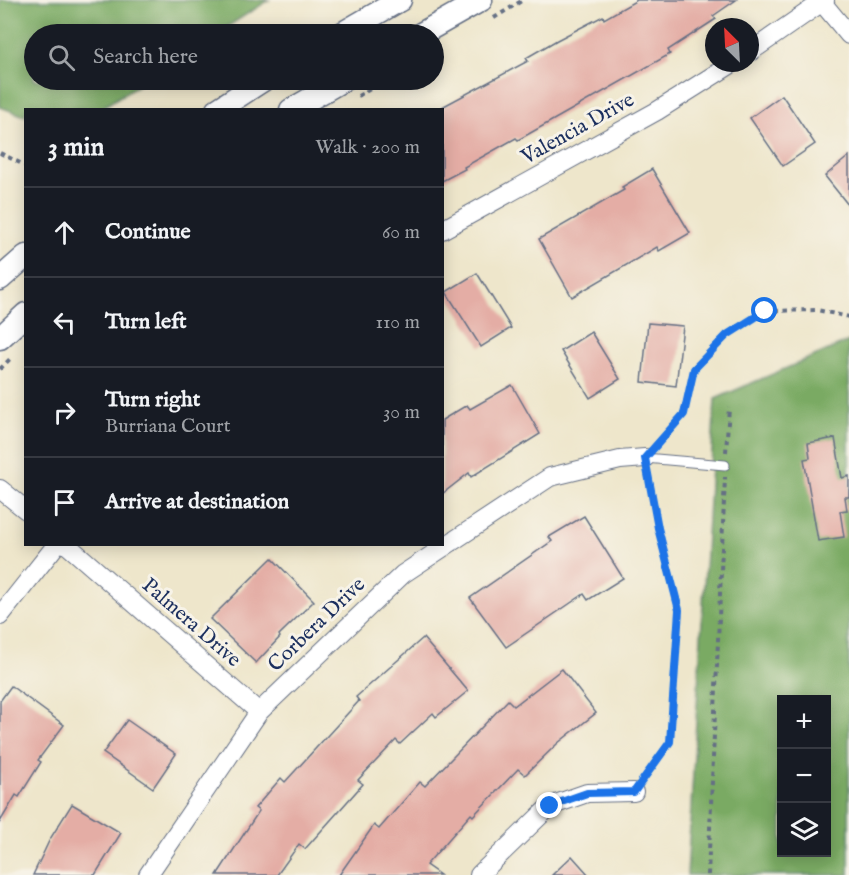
<!DOCTYPE html>
<meta charset="utf-8">
<style>
body{margin:0;font-family:"IM FELL English",serif;background:#20242c;color:#f1f3f6}
.controls{position:absolute;right:18px;bottom:18px;display:grid;overflow:hidden;border-radius:0px;box-shadow:0 3px 15px #0003}
.controls button{width:54px;height:54px;display:grid;place-items:center;padding:0;border:0;border-bottom:2px solid #363941;background:#171b24;color:#f1f3f6;font:30px sans-serif}
.compass{position:absolute;left:705px;top:18px;width:54px;height:54px;border-radius:50%;background:#171b24;box-shadow:0 3px 15px #0003;rotate:336deg}
.stop{position:absolute;width:18px;height:18px;margin:-14px;border:4px solid #1a73e8;border-radius:50%;background:#fff}
.stop.end{background:#1a73e8;border-color:#fff;box-shadow:0 2px 6px #0008}
.list{margin:0;padding:0;list-style:none}
h2{display:flex;justify-content:space-between;align-items:center;height:78px;margin:0;padding:0 24px;font-size:26px}
h2 small{font-size:20px;font-weight:400;color:#9ea1a6}
.list li{display:grid;grid-template-columns:39px 1fr auto;gap:18px;align-items:center;box-sizing:border-box;height:90px;padding:0 24px;border-top:2px solid #363941}
.list b{display:block;font-size:22px;white-space:nowrap}
.list p{margin:0;font-size:20px;white-space:nowrap;color:#9ea1a6}
.list em{font-size:20px;font-style:normal;color:#9ea1a6}
.icon{flex:none;width:33px;height:33px;fill:none;stroke:currentColor;stroke-width:2;stroke-linecap:round;stroke-linejoin:round}
.map{position:relative;flex:none;width:849px;height:875px;overflow:hidden}
.search{position:absolute;background:#171b24;box-shadow:0 3px 15px #0003;left:24px;top:24px;width:420px;height:66px;display:flex;align-items:center;gap:15px;box-sizing:border-box;padding:0 21px;border-radius:33px;color:#9ea1a6;font-size:22px}
.panel{position:absolute;background:#171b24;box-shadow:0 3px 15px #0003;left:24px;top:108px;width:420px;height:438px;border-radius:0px}
.map>svg:first-child{display:block}
</style>
<div class="map">
<svg width="849" height="875" viewBox="0 0 849 875">
<rect width="100%" height="100%" fill="#f7f3e8"/>
<filter id="ink" filterUnits="userSpaceOnUse"><feTurbulence type="fractalNoise" baseFrequency=".0167" numOctaves="2"/><feDisplacementMap in="SourceGraphic" scale="12" xChannelSelector="R" yChannelSelector="G"/><feConvolveMatrix kernelMatrix="1 2 1 2 8 2 1 2 1" color-interpolation-filters="sRGB"/></filter>
<filter id="wash" filterUnits="userSpaceOnUse"><feTurbulence type="fractalNoise" baseFrequency=".008" numOctaves="4" result="noise"/><feDisplacementMap in="SourceGraphic" scale="24" xChannelSelector="R" yChannelSelector="G"/><feGaussianBlur stdDeviation="1.35" result="paint"/><feColorMatrix in="noise" values="0 0 0 0 0 0 0 0 0 0 0 0 0 0 0 0 0 1.4 0 .05"/><feComposite in="paint" operator="in"/></filter>
<g filter="url(#wash)">
<rect width="100%" height="100%" fill="#eee6cb"/>
<g fill="#7aaa63" stroke="#4a6c60" stroke-width="1.5" fill-rule="evenodd">
<path d="M0 0H269L216 34H34V80H146L100 109 26 110 25 116 0 107Z"/>
<path d="M849 341V875H687L715 399ZM782 700H826V852H782Z"/>
</g>
<g id="blocks">
<g fill="#e4ada5">
<path d="M637 0H736L713 16 716 19 668 50 670 54 518 140 516 138 464 167 465 169 442 181V107L528 61 526 58 557 40 603 16 604 19Z"/>
<path d="M782 95 815 144 783 166 750 118Z"/>
<path d="M849 156V206L825 176Z"/>
<path d="M652 169 690 233 659 251 657 247 572 297 539 239 624 190 622 187Z"/>
<path d="M477 273 511 328 481 347 446 292Z"/>
<path d="M648 323 683 326 676 386 642 382Z"/>
<path d="M591 332 620 379 590 398 561 351Z"/>
<path d="M512 385 540 434 471 477 469 473 442 494V420L467 405 470 409Z"/>
<path d="M835 438 842 478 849 476V497H845L847 510 840 511 844 537 818 541 804 459 810 458 808 443Z"/>
<path d="M584 516 623 578 588 600 584 594 506 647 470 598 552 541 549 537Z"/>
<path d="M272 558 314 601 279 635 280 637 256 663 210 619Z"/>
<path d="M423 638 468 691 436 717 433 713 400 744 396 740 358 780 363 784 305 849 299 844 277 875H217L259 811 255 808 281 778 285 782 359 701 356 697Z"/>
<path d="M562 669 596 713 558 743 525 775 518 769 473 816 471 814 426 865 440 875H339L374 825 379 829 420 782 425 786 508 700 514 706Z"/>
<path d="M11 686 64 725 38 760 41 762 19 797 16 795 0 822V701Z"/>
<path d="M127 720 176 754 153 788 103 753Z"/>
<path d="M72 804 121 833 95 875H33L50 839Z"/>
<path d="M572 856 589 875H552Z"/>
</g>
</g>
</g>
<g filter="url(#ink)">
<use href="#blocks" fill-opacity="0" stroke="#656f84" stroke-width="1.5"/>
<g fill="none" stroke-linecap="round" stroke-linejoin="round">
<g stroke="#656f84" stroke-width="11">
<path id="service" d="M645 458 725 465"/>
</g>
<g stroke="#656f84" stroke-width="20">
<g id="minor">
<path d="M820 0 849 35"/>
<path d="M750 52 825 0"/>
<path d="M442 230 657 111 733 63"/>
<path d="M0 489 26 510"/>
<path d="M66 544 259 712"/>
<path d="M0 616 57 544"/>
<path d="M148 875 259 712 403 574 550 477 620 460 645 458"/>
<path d="M479 875 550 806 587 793 634 792"/>
</g>
</g>
<g stroke="#656f84" stroke-width="25">
<g id="tertiary">
<path d="M341 34 400 0"/>
<path d="M421 34 481 0"/>
<path d="M217 110 263 80"/>
<path d="M291 110 343 80"/>
<path d="M0 279 26 256"/>
<path d="M0 338 26 314"/>
</g>
</g>
<g stroke="#656f84" stroke-width="4" stroke-dasharray="4.5 4.5" stroke-linecap="butt">
<path d="M494 18 523 0"/>
<path d="M358 96 386 80"/>
<path d="M0 153 26 166"/>
<path d="M0 369 12 357"/>
<path d="M657 445 684 414 694 369 727 335 765 311 817 310 849 317"/>
<path d="M726 452 729 407"/>
<path d="M643 779 670 742 679 610 658 528 648 475"/>
<path d="M708 875 725 477"/>
</g>
<use href="#service" stroke="#fff" stroke-width="9"/>
<use href="#minor" stroke="#fff" stroke-width="18"/>
<use href="#tertiary" stroke="#fff" stroke-width="22"/>
</g>
</g>
<g fill="none" stroke-linecap="round" stroke-linejoin="round" filter="url(#ink)">
<path stroke="#1a73e8" stroke-width="8" d="M550 806 587 793 634 792 670 742 679 610 658 528 645 458 684 414 694 369 727 335 765 311"/>
</g>
<g text-anchor="middle" dominant-baseline="central" stroke-width="6" stroke-linejoin="round" paint-order="stroke">
<g font-size="21" fill="#1b2f5e" stroke="#f7f3e8">
<text transform="translate(578 129) rotate(-29)">Valencia Drive</text>
<text transform="translate(191 623) rotate(41)">Palmera Drive</text>
<text transform="translate(317 625) rotate(-44)">Corbera Drive</text>
</g>
</g>
</svg>
<div class="controls">
<button>+</button>
<button>−</button>
<button><svg class="icon" aria-label="layers" viewBox="0 0 24 24"><path d="M12 4l9 5-9 5-9-5zM3 14l9 5 9-5"/></svg></button>
</div>
<svg class="compass" viewBox="-18 -18 36 36"><path d="M0-13l5 13h-10z" fill="#e53935"/><path d="M0 13l5-13h-10z" fill="#9ea1a6"/></svg>
<div class="stop" style="left:765px;top:311px"></div>
<div class="stop end" style="left:550px;top:806px"></div>
<div class="search"><svg class="icon" aria-label="search" viewBox="0 0 24 24"><circle cx="10" cy="10" r="6"/><path d="M15 15l6 6"/></svg>Search here</div>
<section class="panel">
<h2>3 min<small>Walk · 200 m</small></h2>
<ul class="list">
<li><svg class="icon" aria-label="ahead" viewBox="0 0 24 24"><path d="M12 20V5M6 11l6-6 6 6"/></svg><div><b>Continue</b></div><em>60 m</em></li>
<li><svg class="icon" aria-label="left" viewBox="0 0 24 24"><path d="M17 20v-9H6M10 6l-5 5 5 5"/></svg><div><b>Turn left</b></div><em>110 m</em></li>
<li><svg class="icon" aria-label="right" viewBox="0 0 24 24"><path d="M7 20v-9h11M14 6l5 5-5 5"/></svg><div><b>Turn right</b><p>Burriana Court</p></div><em>30 m</em></li>
<li><svg class="icon" aria-label="arrive" viewBox="0 0 24 24"><path d="M6 21V4h12l-3 4 3 4H6"/></svg><div><b>Arrive at destination</b></div></li>
</ul>
</section>
</div>
